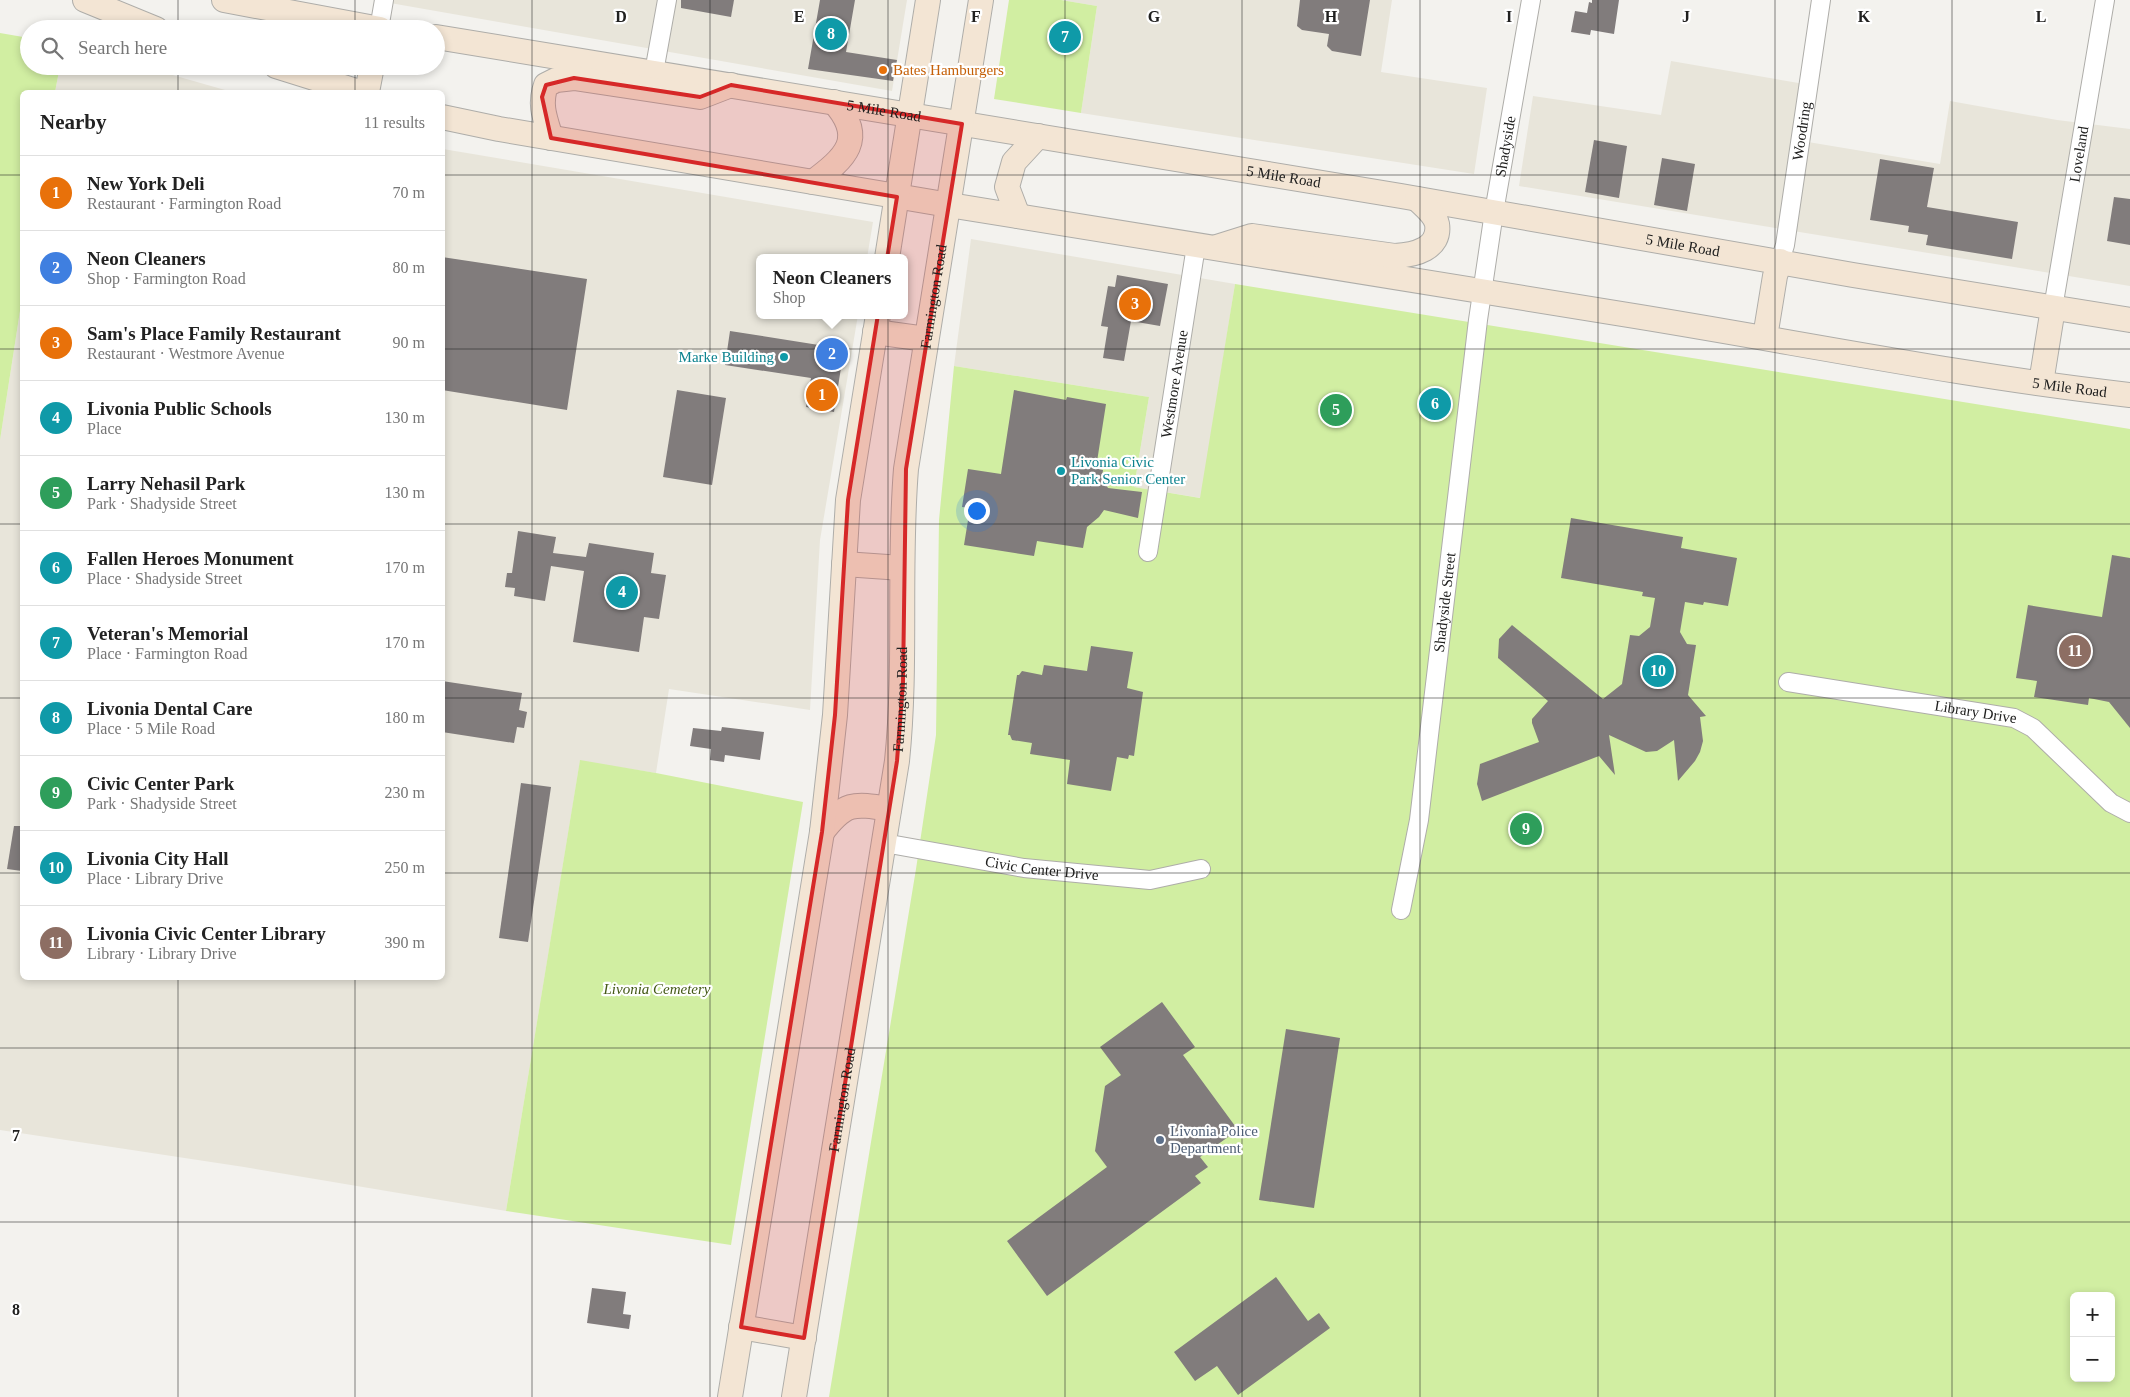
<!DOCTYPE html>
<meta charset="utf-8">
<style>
body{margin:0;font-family:Georgia,serif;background:#f6f6f6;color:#222}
.controls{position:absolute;right:15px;bottom:15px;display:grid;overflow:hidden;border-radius:8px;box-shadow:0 2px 8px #0003}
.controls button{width:45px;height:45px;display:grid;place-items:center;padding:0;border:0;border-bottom:1px solid #e0e0e0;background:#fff;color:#222;font:25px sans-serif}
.you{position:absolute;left:976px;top:510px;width:18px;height:18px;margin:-12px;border:4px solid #fff;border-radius:50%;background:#1a73e8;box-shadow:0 0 0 8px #1a73e833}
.badge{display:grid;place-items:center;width:32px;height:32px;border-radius:50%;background:#2a737a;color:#fff;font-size:16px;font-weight:700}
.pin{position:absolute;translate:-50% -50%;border:2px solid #fff;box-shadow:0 1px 5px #0006}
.popup{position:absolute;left:756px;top:254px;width:152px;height:65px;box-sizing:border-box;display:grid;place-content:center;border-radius:8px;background:#fff;filter:drop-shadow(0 1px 4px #0005);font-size:16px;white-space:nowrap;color:#767676}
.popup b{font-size:19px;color:#222}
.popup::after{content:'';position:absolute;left:50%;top:100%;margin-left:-10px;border:10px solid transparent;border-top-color:#fff}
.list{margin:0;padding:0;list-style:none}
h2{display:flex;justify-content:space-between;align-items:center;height:65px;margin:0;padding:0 20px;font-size:21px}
h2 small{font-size:16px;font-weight:400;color:#767676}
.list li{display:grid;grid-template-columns:32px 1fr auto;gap:15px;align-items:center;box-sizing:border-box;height:75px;padding:0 20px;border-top:1px solid #e0e0e0}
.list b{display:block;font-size:19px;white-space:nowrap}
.list p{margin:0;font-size:16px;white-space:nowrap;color:#767676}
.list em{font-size:16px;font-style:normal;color:#767676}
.icon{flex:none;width:28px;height:28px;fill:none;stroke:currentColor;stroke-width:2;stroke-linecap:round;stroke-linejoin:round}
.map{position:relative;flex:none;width:2130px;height:1397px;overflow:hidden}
.search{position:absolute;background:#fff;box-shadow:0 2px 8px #0003;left:20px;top:20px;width:425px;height:55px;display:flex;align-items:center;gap:12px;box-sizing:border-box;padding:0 18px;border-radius:28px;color:#767676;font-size:19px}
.panel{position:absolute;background:#fff;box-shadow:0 2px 8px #0003;left:20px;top:90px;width:425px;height:890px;border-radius:8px}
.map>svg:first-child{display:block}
</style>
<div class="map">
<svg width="2130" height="1397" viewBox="0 0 2130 1397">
<rect width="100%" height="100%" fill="#f3f2ee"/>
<g fill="#e8e5da">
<path d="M373 0H907L892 91Z"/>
<path d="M1061 0H1392L1381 72 1487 88 1474 174 1081 113 1097 6Z"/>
<path d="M1671 61 1816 86 1808 142 1940 164 1950 101 2057 120 2130 129V286L1519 186 1533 96 1661 115Z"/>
<path d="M60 66H141L232 92H55Z"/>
<path d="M443 149 873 222 867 258H760V315H858L820 540 810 710 669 689 656 773 580 761 506 1211 244 1167 0 1130V440L22 298V978H442Z"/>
<path d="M971 239 1235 284 1201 498 1134 487 1149 397 954 366Z"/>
</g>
<g fill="#d1eea2" fill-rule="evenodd">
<path d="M1009 0H1061L1097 6 1081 113 994 99Z"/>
<path d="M0 33 29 38V66H60L55 92H22V298L0 440Z"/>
<path d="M1235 284 2130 429V1397H829L916 869 936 735 939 520 954 366 1149 397 1134 487 1200 498ZM2074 1296H2111V1378H2074Z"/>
<path d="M580 760 656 773 803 802 731 1245 506 1211Z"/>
</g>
<g fill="#817c7c">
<path d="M681 0H734L731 17 681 8Z"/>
<path d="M820 0H855L846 52 897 60 893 81 808 69Z"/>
<path d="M1300 0H1370L1361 56 1332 51 1327 46 1329 34 1302 30 1297 26Z"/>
<path d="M1592 0H1619L1614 34 1591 30 1590 35 1571 32 1575 11 1587 13 1589 2 1592 3Z"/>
<path d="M1594 140 1627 146 1619 198 1585 192Z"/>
<path d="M1662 158 1695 164 1687 211 1654 205Z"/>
<path d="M1880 159 1934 168 1927 207 2018 222 2012 259 1926 245 1928 235 1908 232 1909 226 1870 220Z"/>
<path d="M2114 197 2130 199V245L2107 241Z"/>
<path d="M442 257 587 279 567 410 442 390Z"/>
<path d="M1117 275 1168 284 1160 326 1131 321 1124 361 1103 358 1108 327 1101 326 1108 286 1115 287Z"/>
<path d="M730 331 844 349 834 412 806 407 811 378 725 365Z"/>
<path d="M677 390 726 398 712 485 663 477Z"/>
<path d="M1014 390 1066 400 1067 397 1106 404 1096 468 1103 470 1102 477 1108 488 1142 492 1138 518 1104 510 1099 517 1087 527 1083 548 1037 541 1034 556 964 545 970 508 962 507 968 469 1001 474Z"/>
<path d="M1571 518 1683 537 1681 548 1737 558 1728 606 1704 602 1703 605 1685 602 1680 632 1687 644 1696 645 1688 695 1706 716 1700 717 1703 741 1700 752 1695 761 1678 781 1674 740 1657 751 1646 752 1609 735 1615 775 1599 756 1482 801 1477 784 1480 764 1539 742 1532 723V719L1548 701 1498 658 1499 639 1512 625 1603 699 1622 684 1630 635 1639 636 1650 627 1655 598 1642 596 1643 592 1561 578Z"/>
<path d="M518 531 556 537 553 553 586 557 589 543 654 553 651 573 666 575 659 619 644 617 639 652 573 642 584 571 551 566 545 601 514 596 515 588 505 587 507 573H512Z"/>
<path d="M2112 555 2130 558V728L2109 702 2089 698 2088 705 2034 697 2037 681 2016 678 2028 605 2102 617Z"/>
<path d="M1091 646 1133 652 1127 688 1143 692 1134 756 1129 755 1128 759 1117 757 1111 791 1067 784 1070 760 1030 754 1032 743 1012 740 1010 735H1008L1017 675H1019L1022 671 1042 675 1044 665 1087 671Z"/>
<path d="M442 681 522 693 519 710 527 712 524 728 517 727 514 743 442 732Z"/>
<path d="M722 727 764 732 760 760 725 755 724 762 710 760 711 749 690 746 693 728 721 731Z"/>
<path d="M521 783 551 787 528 942 499 938Z"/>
<path d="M14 826H22V871L7 869Z"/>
<path d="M1162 1002 1195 1047 1183 1055 1238 1130 1200 1157 1208 1167 1195 1176 1201 1183 1047 1296 1007 1241 1107 1167 1095 1151 1105 1086 1121 1075 1100 1047Z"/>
<path d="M1286 1029 1340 1038 1314 1208 1259 1200Z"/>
<path d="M1276 1277 1308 1321 1319 1313 1330 1328 1238 1395 1217 1366 1195 1381 1174 1352Z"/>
<path d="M592 1288 626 1292 623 1314 631 1315 629 1329 587 1323Z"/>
</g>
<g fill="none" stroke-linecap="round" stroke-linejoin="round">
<g stroke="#aeada9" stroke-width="20">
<g id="street">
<path d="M379 29 384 0"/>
<path d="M654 72 667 0"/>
<path id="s1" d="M1780 261 1785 245 1821 0"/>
<path id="s2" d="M2053 308 2105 0"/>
<path id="s3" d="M1148 552 1196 246"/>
<path id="s4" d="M1788 682 2014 718 2033 728 2111 803 2130 813"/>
<path id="s5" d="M884 843 1024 868 1150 880 1201 869"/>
<path id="s6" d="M1401 910 1419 820 1478 320 1494 212 1531 0"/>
</g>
</g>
<g stroke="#aeada9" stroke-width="26">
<g id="secondary">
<path d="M85 0 156 29"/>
<path d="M224 0 380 29"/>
<path id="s7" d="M436 37 1401 196 1853 275 2130 320"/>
<path d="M276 66 359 92"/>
<path d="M367 92 372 66"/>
<path id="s8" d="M442 117 499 129C873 193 1247 255 1622 314 1791 341 1960 376 2130 395"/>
<path d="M551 138C545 118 539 105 546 85L556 80 574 78 700 97 731 85"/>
<path d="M813 182C845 158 867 139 834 102"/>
<path d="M1018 216 1007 187 1014 162 1038 136"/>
<path d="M1217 247 1252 236 1395 256C1414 255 1441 249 1437 224 1435 214 1423 205 1417 199"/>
<path d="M887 258 928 0"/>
<path d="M875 332 926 339"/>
<path d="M1765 337 1775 276 1780 261"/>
<path d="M2041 383 2053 308"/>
<path d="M844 564 902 568"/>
<path d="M822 832C845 802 853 803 889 809"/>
<path d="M741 1327 804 1338"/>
<path d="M730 1397 822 832 835 715 848 500 878 315"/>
<path id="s9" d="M794 1397 897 761C907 664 898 567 906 469L981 0"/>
</g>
</g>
<use href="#street" stroke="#fff" stroke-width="18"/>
<use href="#secondary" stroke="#f3e5d4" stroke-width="24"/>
</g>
<path fill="#d62828" fill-opacity="0.2" stroke="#d62828" stroke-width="4" stroke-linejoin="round" d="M574 78 700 97 731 85 962 124 906 469 903 683 897 761 804 1338 741 1327 822 832 835 715 848 500 897 197 551 138 542 97 546 85Z"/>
<path fill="none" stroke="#212120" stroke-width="1" stroke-opacity="0.55" d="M178 0V29M355 0V29M532 0V1397M710 0V1397M888 0V1397M1065 0V1397M1242 0V1397M1420 0V1397M1598 0V1397M1775 0V1397M1952 0V1397M178 66V92M355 66V92M0 175H22M442 175H2130M0 349H22M442 349H2130M0 524H22M442 524H2130M0 698H22M442 698H2130M0 873H22M442 873H2130M178 978V1397M355 978V1397M0 1048H2130M0 1222H2130"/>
<circle fill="#e8710a" stroke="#fff" stroke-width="2" cx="883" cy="70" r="5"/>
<g fill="#0f9aa8" stroke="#fff" stroke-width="2">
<circle cx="784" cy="357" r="5"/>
<circle cx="1061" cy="471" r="5"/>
</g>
<circle fill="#5c6f8a" stroke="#fff" stroke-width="2" cx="1160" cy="1140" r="5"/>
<g text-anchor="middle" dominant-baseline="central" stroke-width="4.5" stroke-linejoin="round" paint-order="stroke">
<g font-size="15" fill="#c56008" stroke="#fff" text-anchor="start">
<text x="893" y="70">Bates Hamburgers</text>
</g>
<g font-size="15" fill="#212120" stroke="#fff">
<text stroke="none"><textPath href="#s7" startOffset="454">5 Mile Road</textPath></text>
<text stroke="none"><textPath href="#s1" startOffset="132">Woodring</textPath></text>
<text stroke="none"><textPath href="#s6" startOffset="771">Shadyside</textPath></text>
<text stroke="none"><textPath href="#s2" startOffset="156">Loveland</textPath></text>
<text stroke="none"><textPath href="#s7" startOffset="859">5 Mile Road</textPath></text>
<text stroke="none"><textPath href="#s7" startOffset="1264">5 Mile Road</textPath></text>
<text stroke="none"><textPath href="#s9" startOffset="1111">Farmington Road</textPath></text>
<text stroke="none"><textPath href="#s3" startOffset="170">Westmore Avenue</textPath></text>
<text stroke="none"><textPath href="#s8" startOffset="1650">5 Mile Road</textPath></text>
<text stroke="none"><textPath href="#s6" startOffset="311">Shadyside Street</textPath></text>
<text stroke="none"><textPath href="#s9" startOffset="706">Farmington Road</textPath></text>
<text stroke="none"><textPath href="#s4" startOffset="190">Library Drive</textPath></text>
<text stroke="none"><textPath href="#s5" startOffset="160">Civic Center Drive</textPath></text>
<text stroke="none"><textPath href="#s9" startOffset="301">Farmington Road</textPath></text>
</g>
<g font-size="15" fill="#0d838f" stroke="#fff" text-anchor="end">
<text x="774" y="357">Marke Building</text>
<text x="1071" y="462" text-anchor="start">Livonia Civic<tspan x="1071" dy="17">Park Senior Center</tspan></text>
</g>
<g font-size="15" font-style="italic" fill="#435815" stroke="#fff">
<text x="657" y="989">Livonia Cemetery</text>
</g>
<g font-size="15" fill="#4e5e75" stroke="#fff" text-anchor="start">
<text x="1170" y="1131">Livonia Police<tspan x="1170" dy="17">Department</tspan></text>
</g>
</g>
<g font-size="16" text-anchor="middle" font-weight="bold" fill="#212120" stroke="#fff" stroke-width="4.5" stroke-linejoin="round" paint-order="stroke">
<text x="621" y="22">D</text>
<text x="799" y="22">E</text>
<text x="976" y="22">F</text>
<text x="1154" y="22">G</text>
<text x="1331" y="22">H</text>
<text x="1509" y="22">I</text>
<text x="1686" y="22">J</text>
<text x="1864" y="22">K</text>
<text x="2041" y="22">L</text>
<text x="16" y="1141">7</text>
<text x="16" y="1315">8</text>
</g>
</svg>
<div class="controls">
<button>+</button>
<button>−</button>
</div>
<div class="you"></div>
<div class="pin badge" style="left:822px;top:395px;background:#e8710a">1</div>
<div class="pin badge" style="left:832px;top:354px;background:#3f7fe0">2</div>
<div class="popup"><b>Neon Cleaners</b>Shop</div>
<div class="pin badge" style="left:1135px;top:304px;background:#e8710a">3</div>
<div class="pin badge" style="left:622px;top:592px;background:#0f9aa8">4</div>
<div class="pin badge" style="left:1336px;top:410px;background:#2e9e5b">5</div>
<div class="pin badge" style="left:1435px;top:404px;background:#0f9aa8">6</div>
<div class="pin badge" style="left:1065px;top:37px;background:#0f9aa8">7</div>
<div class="pin badge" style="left:831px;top:34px;background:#0f9aa8">8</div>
<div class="pin badge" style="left:1526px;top:829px;background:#2e9e5b">9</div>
<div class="pin badge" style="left:1658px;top:671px;background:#0f9aa8">10</div>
<div class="pin badge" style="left:2075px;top:651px;background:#8d6e63">11</div>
<div class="search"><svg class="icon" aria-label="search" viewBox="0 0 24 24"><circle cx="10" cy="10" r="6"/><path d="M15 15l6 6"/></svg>Search here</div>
<section class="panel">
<h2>Nearby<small>11 results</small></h2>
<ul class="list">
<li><span class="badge" style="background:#e8710a">1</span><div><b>New York Deli</b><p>Restaurant · Farmington Road</p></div><em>70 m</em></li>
<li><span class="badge" style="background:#3f7fe0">2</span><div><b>Neon Cleaners</b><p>Shop · Farmington Road</p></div><em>80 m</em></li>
<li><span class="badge" style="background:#e8710a">3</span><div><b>Sam's Place Family Restaurant</b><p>Restaurant · Westmore Avenue</p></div><em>90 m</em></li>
<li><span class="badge" style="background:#0f9aa8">4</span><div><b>Livonia Public Schools</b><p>Place</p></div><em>130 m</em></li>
<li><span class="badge" style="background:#2e9e5b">5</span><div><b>Larry Nehasil Park</b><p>Park · Shadyside Street</p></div><em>130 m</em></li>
<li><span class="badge" style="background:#0f9aa8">6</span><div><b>Fallen Heroes Monument</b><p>Place · Shadyside Street</p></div><em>170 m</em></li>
<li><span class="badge" style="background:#0f9aa8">7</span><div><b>Veteran's Memorial</b><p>Place · Farmington Road</p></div><em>170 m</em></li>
<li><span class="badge" style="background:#0f9aa8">8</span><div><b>Livonia Dental Care</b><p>Place · 5 Mile Road</p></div><em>180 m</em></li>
<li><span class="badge" style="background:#2e9e5b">9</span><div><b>Civic Center Park</b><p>Park · Shadyside Street</p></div><em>230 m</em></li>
<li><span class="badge" style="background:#0f9aa8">10</span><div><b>Livonia City Hall</b><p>Place · Library Drive</p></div><em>250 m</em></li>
<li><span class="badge" style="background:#8d6e63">11</span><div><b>Livonia Civic Center Library</b><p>Library · Library Drive</p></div><em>390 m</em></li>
</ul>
</section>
</div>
